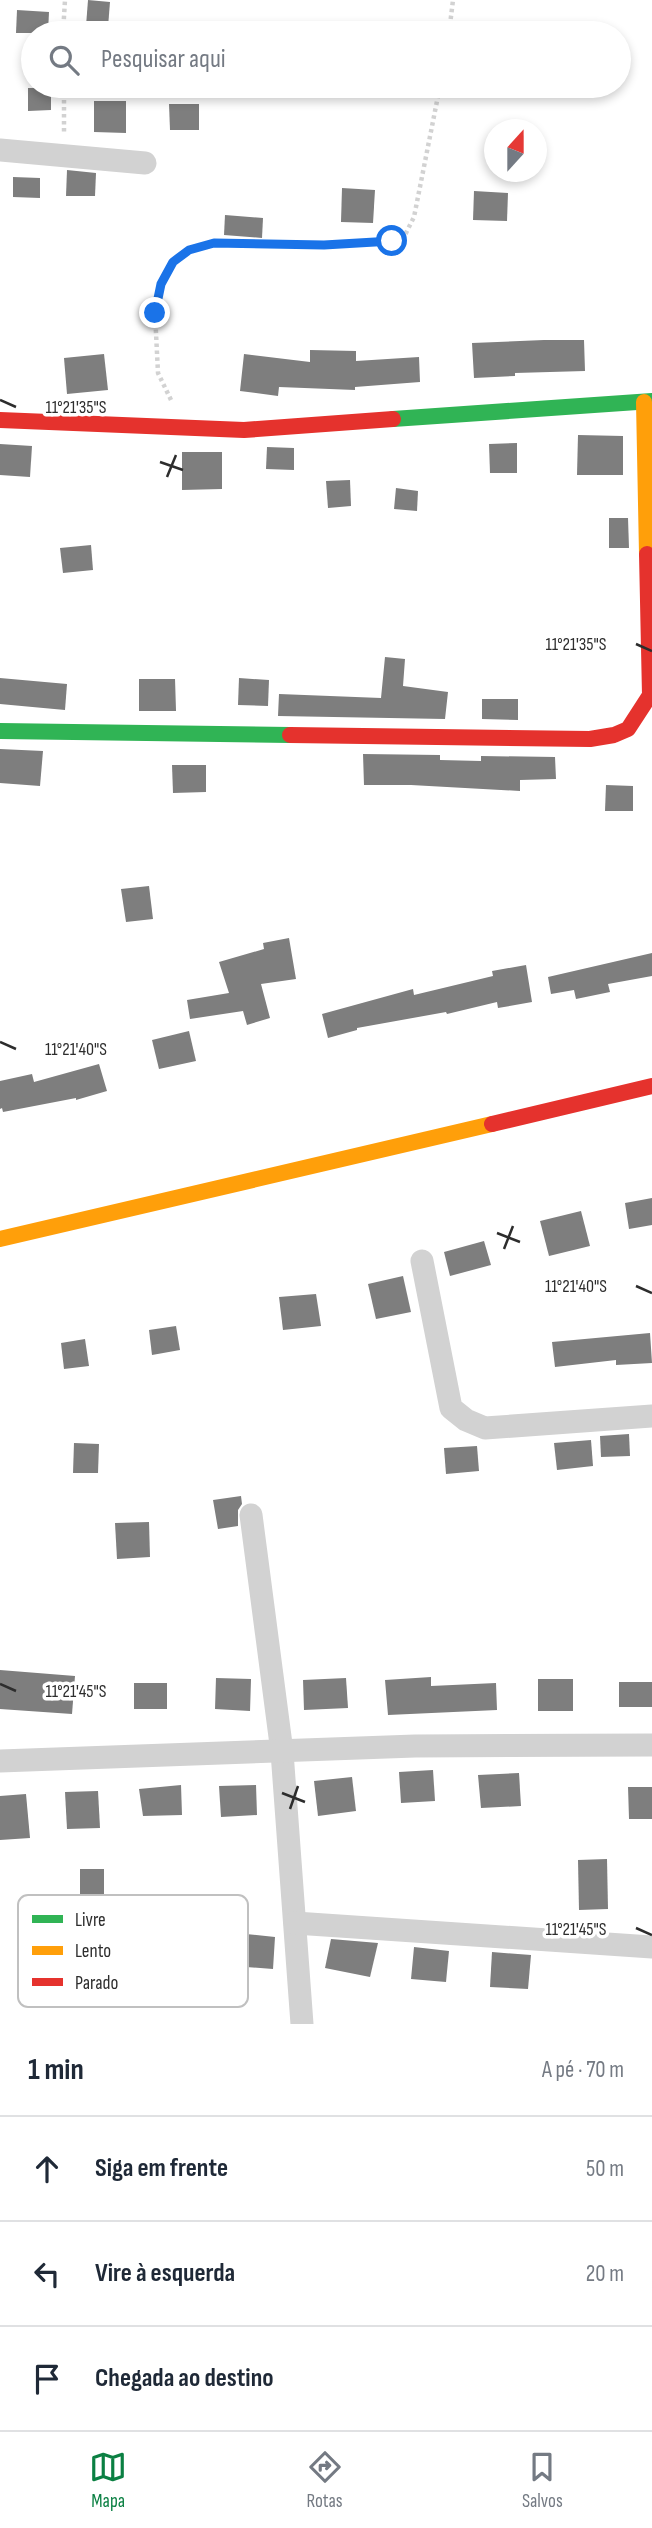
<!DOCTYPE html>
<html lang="pt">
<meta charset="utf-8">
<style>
body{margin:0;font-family:"Sofia Sans Condensed",sans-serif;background:#f6f6f7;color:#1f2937}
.compass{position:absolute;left:484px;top:119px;width:63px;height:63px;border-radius:50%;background:#fff;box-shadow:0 4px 10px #0003;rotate:21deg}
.stop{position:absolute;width:21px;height:21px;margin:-16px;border:5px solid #1a73e8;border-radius:50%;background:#fff}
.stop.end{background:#1a73e8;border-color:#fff;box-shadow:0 2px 7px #0008}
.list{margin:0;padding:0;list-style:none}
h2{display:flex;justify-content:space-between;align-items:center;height:91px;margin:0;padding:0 28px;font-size:30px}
h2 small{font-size:23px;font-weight:400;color:#747a83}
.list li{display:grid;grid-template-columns:46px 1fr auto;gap:21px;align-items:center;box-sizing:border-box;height:105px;padding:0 28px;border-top:2px solid #e0e1e3}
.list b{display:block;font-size:26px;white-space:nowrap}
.list em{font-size:23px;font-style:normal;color:#747a83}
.icon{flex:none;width:38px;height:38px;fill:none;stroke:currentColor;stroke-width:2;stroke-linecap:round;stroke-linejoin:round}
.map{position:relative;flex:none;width:652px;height:2024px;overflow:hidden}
.search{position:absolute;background:#fff;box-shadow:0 4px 10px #0003;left:21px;right:21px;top:21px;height:77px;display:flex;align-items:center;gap:18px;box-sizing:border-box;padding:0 24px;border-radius:38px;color:#747a83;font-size:26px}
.sheet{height:406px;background:#fff}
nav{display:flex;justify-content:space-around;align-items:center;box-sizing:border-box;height:98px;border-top:2px solid #e0e1e3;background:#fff;font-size:19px;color:#747a83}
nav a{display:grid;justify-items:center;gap:4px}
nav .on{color:#0b8043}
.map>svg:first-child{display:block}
</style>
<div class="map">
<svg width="652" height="2024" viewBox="0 0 652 2024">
<rect width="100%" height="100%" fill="#fff"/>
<g fill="#7e7e7e">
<path d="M88 0 110 2 108 27 86 26Z"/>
<path d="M17 10 49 12 48 33H16Z"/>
<path d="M28 88H51V110L28 111Z"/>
<path d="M94 101H126V133L94 132Z"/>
<path d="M169 104H199V130H170Z"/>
<path d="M67 170 96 173 95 196H66Z"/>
<path d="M13 177 40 178V198L13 197Z"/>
<path d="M342 188 375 190 373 223 341 222Z"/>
<path d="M474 191 508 193 507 221 473 220Z"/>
<path d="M225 215 263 218 262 238 224 235Z"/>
<path d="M544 340H584L585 371 515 373V376L474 378 472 343Z"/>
<path d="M310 350 356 351V361L419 357 420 382 355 387V390L279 387 278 396 240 391 244 354 310 362Z"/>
<path d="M104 354 108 390 67 394 64 358Z"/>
<path d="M578 435 623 436V475H577Z"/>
<path d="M517 443V473H490L489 444Z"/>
<path d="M0 444 32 446 30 477 0 475Z"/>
<path d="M267 447 294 448V470L266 469Z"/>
<path d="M182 452H222V489L182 490Z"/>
<path d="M350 480 351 506 328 508 326 481Z"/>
<path d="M396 488 418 491 417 511 394 509Z"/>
<path d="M609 518H628L629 548H609Z"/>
<path d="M91 545 93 570 63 573 60 548Z"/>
<path d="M385 657 405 659 403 686 448 692 445 719 278 716 279 694 381 698Z"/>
<path d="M0 678 67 684 65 710 0 704Z"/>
<path d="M239 678 269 680 268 706 238 705Z"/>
<path d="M139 679H175L176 711H139Z"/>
<path d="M482 699H518V720L482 719Z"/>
<path d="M0 749 43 751 40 786 0 783Z"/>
<path d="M363 754 440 755V760L481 761V756L555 757 556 779 520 780V791L411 785H364Z"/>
<path d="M172 765H206V792L173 793Z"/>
<path d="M606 785 633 786V811H605Z"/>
<path d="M149 886 153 919 126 922 121 889Z"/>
<path d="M289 938 296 979 261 984 270 1018 247 1025 243 1011 190 1019 187 1000 229 993 219 962 264 949 263 943Z"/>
<path d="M652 953V976L608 984 610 992 576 999 574 990 551 994 548 977Z"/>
<path d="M526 965 532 1002 498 1008 497 1002 447 1014 446 1012 357 1028V1030L328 1038 322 1014 413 989 414 995 493 976 492 971Z"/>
<path d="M189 1031 196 1061 159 1069 152 1040Z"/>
<path d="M99 1064 107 1091 76 1100V1098L3 1112 2 1108 0 1109V1081L32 1074 34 1082Z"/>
<path d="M652 1198V1225L629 1229 625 1203Z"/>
<path d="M581 1211 590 1246 549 1256 540 1221Z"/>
<path d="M484 1241 491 1265 450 1276 444 1252Z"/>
<path d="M403 1276 411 1312 376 1319 368 1284Z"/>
<path d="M316 1294 321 1326 283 1330 279 1297Z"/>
<path d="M176 1326 180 1350 152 1355 149 1330Z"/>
<path d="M650 1333 652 1363 616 1365V1360L555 1367 552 1342Z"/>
<path d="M85 1339 89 1366 64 1369 61 1343Z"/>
<path d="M629 1434 630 1456 601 1457 600 1436Z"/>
<path d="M591 1440 593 1466 557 1470 554 1443Z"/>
<path d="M74 1443 99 1444 98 1473H73Z"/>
<path d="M477 1446 479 1471 446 1474 444 1448Z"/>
<path d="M241 1496 242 1504 238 1510V1526L218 1529 213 1500Z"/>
<path d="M149 1522 150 1557 117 1559 115 1523Z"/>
<path d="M0 1670 75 1676 72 1714 0 1709Z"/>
<path d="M431 1677V1686L496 1683 497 1710 388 1715 385 1680Z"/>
<path d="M216 1678 251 1679 250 1711 215 1709Z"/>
<path d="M346 1678 348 1708 304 1710 303 1680Z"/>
<rect x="538" y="1679" width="35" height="32"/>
<rect x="619" y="1682" width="33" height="25"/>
<rect x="134" y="1683" width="33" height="26"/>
<path d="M433 1770 435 1801 401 1803 399 1772Z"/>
<path d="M519 1773 521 1806 481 1808 478 1775Z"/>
<path d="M352 1777 356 1811 318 1816 314 1781Z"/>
<path d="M181 1785 182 1815 143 1816 139 1789Z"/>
<path d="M256 1785 257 1815 221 1817 219 1786Z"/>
<path d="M628 1787H652V1819H629Z"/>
<path d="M98 1791 100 1828 67 1829 65 1792Z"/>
<path d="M26 1794 30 1838 0 1840V1796Z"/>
<path d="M607 1859 608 1909 579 1910 578 1860Z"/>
<rect x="80" y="1869" width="24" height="26"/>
<path d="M236 1933 275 1937 273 1969 233 1966Z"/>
<path d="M331 1939 378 1943 370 1977 325 1968Z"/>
<path d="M414 1947 449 1951 446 1982 411 1979Z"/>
<path d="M492 1952 531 1955 528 1989 490 1987Z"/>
</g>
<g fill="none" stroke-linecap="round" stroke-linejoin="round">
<g stroke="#d2d2d2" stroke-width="4.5" stroke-dasharray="3.5 3.5" stroke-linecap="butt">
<path d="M63 33 65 0"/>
<path d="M449 33 453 0"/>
<path d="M64 86V134"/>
<path d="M171 400 158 373 155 313 161 284 173 262 189 250 213 243 324 245 392 241 404 237 414 217 440 86"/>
</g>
<g stroke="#d2d2d2" stroke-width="23">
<path d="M0 150 145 163"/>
<path d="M422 1261 451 1408 466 1420 485 1428 652 1416"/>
<path d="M251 1515 282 1752 302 2024"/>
<path d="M0 1761 415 1746 652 1745"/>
<path d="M295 1923 652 1947"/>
</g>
<g stroke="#30b455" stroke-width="16">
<path d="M393 419 652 401"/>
<path d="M0 731 290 735"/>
</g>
<g stroke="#ff9f0a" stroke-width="16">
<path d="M644 402 647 554"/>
<path d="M0 1239 492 1124"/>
</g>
<g stroke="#e5322d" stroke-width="16">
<path d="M0 420 244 430 393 419"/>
<path d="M290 735 590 739 614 735 628 729 650 695 647 554"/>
<path d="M492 1124 652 1086"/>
</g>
</g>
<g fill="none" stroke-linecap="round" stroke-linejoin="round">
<path stroke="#1a73e8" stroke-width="9" d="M155 313 161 284 173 262 189 250 214 243 324 245 392 241"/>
</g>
<path fill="none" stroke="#2d2d2d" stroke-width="2.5" d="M0 400 16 407M160 462 183 470M167 477 176 455M636 644 652 651M0 1042 16 1049M497 1233 520 1242M504 1249 513 1226M636 1286 652 1293M0 1684 16 1691M282 1793 305 1802M290 1809 298 1786M636 1928 652 1935"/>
<rect x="18" y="1895" width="230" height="112" rx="10" fill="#fff" stroke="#c0c0c0" stroke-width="2"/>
<rect x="32" y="1915" width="31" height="8" fill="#30b455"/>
<rect x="32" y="1946" width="31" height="9" fill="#ff9f0a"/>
<rect x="32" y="1978" width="31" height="8" fill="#e5322d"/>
<g font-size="19" fill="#2d2d2d">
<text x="75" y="1926">Livre</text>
<text x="75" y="1957">Lento</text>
<text x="75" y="1989">Parado</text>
</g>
<g font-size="18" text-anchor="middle" fill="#2d2d2d" stroke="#fff" stroke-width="7" stroke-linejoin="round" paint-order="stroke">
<text x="76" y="413">11°21'35"S</text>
<text x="576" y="650">11°21'35"S</text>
<text x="76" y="1055">11°21'40"S</text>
<text x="576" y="1292">11°21'40"S</text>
<text x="76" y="1697">11°21'45"S</text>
<text x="576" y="1935">11°21'45"S</text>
</g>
</svg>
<svg class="compass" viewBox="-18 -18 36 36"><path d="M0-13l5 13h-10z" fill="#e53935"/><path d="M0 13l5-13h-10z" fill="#747a83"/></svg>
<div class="stop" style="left:392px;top:241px"></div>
<div class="stop end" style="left:155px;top:313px"></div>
<div class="search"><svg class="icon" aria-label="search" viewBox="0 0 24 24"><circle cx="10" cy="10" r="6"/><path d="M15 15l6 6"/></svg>Pesquisar aqui</div>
</div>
<section class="sheet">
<h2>1 min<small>A pé · 70 m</small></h2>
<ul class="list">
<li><svg class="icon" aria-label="ahead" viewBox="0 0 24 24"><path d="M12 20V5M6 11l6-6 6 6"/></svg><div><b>Siga em frente</b></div><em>50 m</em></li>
<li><svg class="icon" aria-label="left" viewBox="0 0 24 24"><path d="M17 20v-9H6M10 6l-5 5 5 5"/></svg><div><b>Vire à esquerda</b></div><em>20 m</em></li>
<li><svg class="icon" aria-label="arrive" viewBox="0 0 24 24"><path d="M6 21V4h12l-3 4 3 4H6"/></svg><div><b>Chegada ao destino</b></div></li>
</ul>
</section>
<nav>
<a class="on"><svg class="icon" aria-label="map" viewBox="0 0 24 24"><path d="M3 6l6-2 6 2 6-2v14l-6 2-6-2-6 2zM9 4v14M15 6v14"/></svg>Mapa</a>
<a><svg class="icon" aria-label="directions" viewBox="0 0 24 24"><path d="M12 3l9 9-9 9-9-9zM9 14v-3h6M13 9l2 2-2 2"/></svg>Rotas</a>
<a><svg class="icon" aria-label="saved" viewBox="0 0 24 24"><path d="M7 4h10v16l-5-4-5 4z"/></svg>Salvos</a>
</nav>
